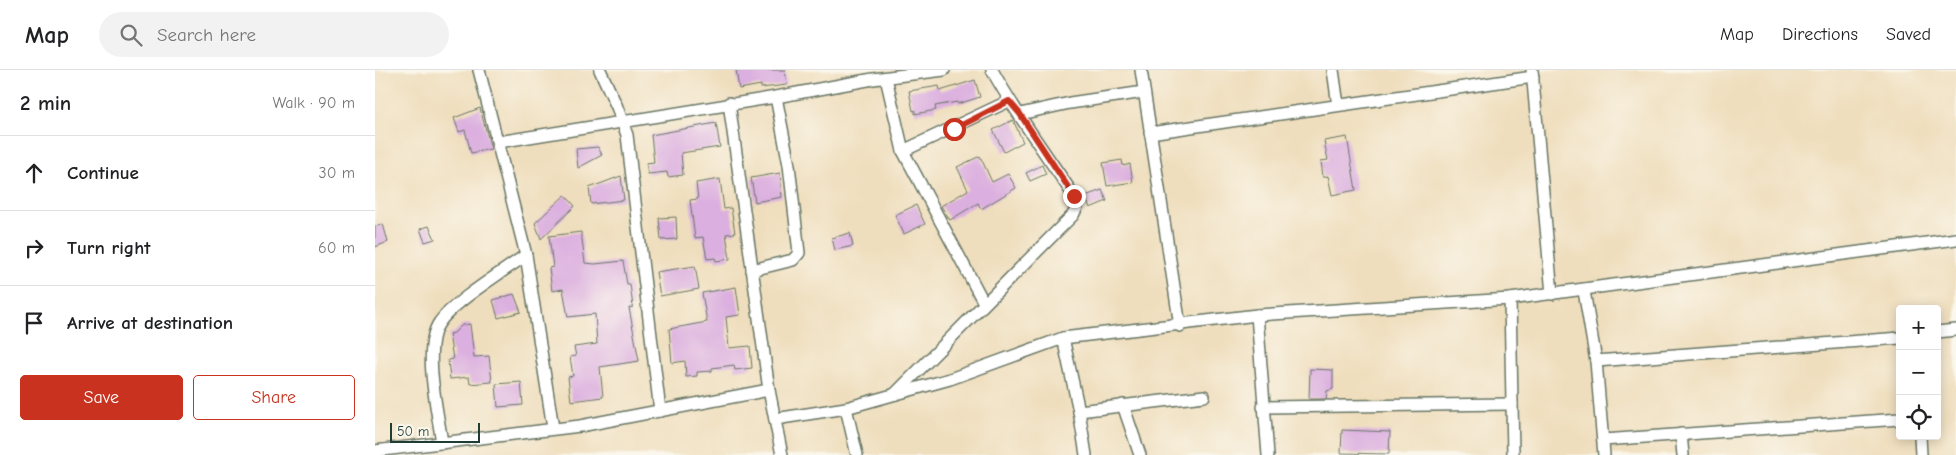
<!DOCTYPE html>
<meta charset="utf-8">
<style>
body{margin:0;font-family:"Comic Neue",sans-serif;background:#f2f2f2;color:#202124}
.controls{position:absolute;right:15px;bottom:15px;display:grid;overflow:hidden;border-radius:5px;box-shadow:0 2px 12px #0003}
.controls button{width:45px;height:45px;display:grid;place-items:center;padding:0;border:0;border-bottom:1px solid #e0e0e0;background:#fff;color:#202124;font:25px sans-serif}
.scale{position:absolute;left:15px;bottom:12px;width:90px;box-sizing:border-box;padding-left:5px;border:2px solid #1f3d34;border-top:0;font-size:14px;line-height:18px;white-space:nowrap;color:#1f3d34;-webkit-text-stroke:4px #fbf7ec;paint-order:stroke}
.stop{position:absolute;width:15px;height:15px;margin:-11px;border:4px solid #c8321e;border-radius:50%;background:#fff}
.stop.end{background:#c8321e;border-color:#fff;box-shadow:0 1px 5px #0008}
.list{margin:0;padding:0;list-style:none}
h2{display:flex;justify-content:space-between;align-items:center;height:65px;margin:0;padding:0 20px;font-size:21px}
h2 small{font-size:16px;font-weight:400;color:#757577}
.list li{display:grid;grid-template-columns:32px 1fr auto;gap:15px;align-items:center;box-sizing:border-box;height:75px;padding:0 20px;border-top:1px solid #e0e0e0}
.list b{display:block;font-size:19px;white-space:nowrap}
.list em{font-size:16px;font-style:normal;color:#757577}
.actions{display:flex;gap:10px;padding:15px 20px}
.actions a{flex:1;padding:11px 0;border:1px solid #c8321e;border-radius:5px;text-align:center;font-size:18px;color:#c8321e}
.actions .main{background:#c8321e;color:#fff}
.icon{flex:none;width:28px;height:28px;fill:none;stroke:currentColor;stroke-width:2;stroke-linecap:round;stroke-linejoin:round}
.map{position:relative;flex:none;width:1581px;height:385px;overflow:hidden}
header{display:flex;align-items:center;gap:30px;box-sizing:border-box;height:70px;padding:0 25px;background:#fff;border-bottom:1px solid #e0e0e0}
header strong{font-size:24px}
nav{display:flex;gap:28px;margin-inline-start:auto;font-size:18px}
.search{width:350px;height:45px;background:#f2f2f2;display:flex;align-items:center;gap:12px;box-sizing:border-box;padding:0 18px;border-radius:28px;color:#757577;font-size:19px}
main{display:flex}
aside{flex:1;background:#fff}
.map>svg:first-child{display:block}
</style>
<header>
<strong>Map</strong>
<div class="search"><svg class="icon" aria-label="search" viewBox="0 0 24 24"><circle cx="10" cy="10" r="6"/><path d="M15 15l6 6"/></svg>Search here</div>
<nav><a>Map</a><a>Directions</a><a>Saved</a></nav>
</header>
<main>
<aside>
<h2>2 min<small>Walk · 90 m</small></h2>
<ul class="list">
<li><svg class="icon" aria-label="ahead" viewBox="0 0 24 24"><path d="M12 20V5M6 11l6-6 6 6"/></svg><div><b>Continue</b></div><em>30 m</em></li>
<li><svg class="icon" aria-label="right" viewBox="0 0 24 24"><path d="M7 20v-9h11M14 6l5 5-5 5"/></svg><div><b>Turn right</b></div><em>60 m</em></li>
<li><svg class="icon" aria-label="arrive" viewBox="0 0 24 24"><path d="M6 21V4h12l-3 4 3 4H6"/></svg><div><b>Arrive at destination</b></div></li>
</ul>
<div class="actions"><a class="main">Save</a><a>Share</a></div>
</aside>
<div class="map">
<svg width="1581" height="385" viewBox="0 0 1581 385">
<rect width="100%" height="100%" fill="#fbf7ec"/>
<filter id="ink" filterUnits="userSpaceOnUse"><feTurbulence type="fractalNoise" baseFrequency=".02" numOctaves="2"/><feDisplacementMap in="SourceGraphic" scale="10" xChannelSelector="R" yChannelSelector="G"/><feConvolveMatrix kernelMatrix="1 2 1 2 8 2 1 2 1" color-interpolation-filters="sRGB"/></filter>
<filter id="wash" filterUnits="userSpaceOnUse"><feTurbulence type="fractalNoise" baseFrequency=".0096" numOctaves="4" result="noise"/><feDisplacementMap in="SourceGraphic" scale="20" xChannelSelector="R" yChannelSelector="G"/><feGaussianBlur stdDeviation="1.12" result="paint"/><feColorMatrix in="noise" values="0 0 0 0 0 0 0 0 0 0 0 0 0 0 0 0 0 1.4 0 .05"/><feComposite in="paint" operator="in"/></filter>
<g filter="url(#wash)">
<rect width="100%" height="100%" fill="#efdebd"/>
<g id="blocks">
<g fill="#dbafdf">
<path d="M361 0H410L412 15 386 18V15L364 19Z"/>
<path d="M600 10 605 27 583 34 582 32 560 36 561 40 540 44V40L538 41 534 21 564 16 565 21Z"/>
<path d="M105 38 116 79 96 83 90 60 84 62 79 48Z"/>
<path d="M638 50 648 72 629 82 618 60Z"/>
<path d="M341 53 345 77 306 83 308 105 293 107 292 102 273 104 271 93 279 92 276 65Z"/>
<path d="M972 67 981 120 957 125 953 106 948 107 946 91 953 90 949 71Z"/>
<path d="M223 77 227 85 203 98 201 79Z"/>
<path d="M605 86 617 112 633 104 641 118 606 139 603 133 575 150 566 136 593 120 582 97Z"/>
<path d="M747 90 748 96 755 94 758 112 732 116 728 93Z"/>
<path d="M667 95 671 104 655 111 651 103Z"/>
<path d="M405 103 407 127 380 132 376 108Z"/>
<path d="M246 106 249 130 216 134 214 118Z"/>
<path d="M345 109 349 139 356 138 360 163 351 164 355 189 341 191 340 188 332 189 328 167 320 168 315 130 323 129 321 113Z"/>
<path d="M727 120 732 131 715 138 710 126Z"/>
<path d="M190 125 200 136 166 169 160 153Z"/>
<path d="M541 135 550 154 529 164 520 145Z"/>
<path d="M301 147 302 169 286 170 284 148Z"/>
<path d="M8 154 13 172 0 177V157Z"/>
<path d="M54 156 60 169 50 172 45 159Z"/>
<path d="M206 162 210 193 220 194 248 191 252 214H255L258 237 254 238 264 291 225 297 228 327 196 331 193 307 198 306 195 287 201 286 199 277 222 274 220 244 193 247 188 219 177 221 174 198 178 197 174 166Z"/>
<path d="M475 163 478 176 460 180 457 168Z"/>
<path d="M320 196 324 219 285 226 281 202Z"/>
<path d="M361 217 365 245 351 247 354 278 375 276 377 298 360 300 359 295 337 298V301L322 302V306L311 307 310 291 297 293 294 259 332 252 327 223Z"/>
<path d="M139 224 146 242 123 248 118 230Z"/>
<path d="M95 254 99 287 114 286 117 312 95 314 94 307 75 309 73 290 78 289 74 264 79 263 87 255Z"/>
<path d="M935 299 958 300V319L952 321 951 329H934Z"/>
<path d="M146 312 148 335 123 337 121 314Z"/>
<path d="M967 360 1015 362 1014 384 966 383Z"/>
</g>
</g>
</g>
<g filter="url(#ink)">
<use href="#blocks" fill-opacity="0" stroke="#687564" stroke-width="1"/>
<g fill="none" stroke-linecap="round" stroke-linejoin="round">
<g stroke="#687564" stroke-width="14">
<g id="minor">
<path d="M104 0 151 185 178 358"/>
<path d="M225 0 242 37 252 65 285 341"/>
<path d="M766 0 805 256"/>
<path d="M958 0 963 35"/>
<path d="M1157 0 1177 224"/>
<path d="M511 8 528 81 609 233"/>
<path d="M354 33 394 320 407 385"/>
<path d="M645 44 695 33 769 22"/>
<path d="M775 63 1158 7"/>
<path d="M123 72 401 27 498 9 569 0"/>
<path d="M528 81 634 31"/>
<path d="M377 200 418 190 424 183 414 95 401 27"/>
<path d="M1209 221 1221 291 1229 385"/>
<path d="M1135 229 1138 385"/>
<path d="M882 245 893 385"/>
<path d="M1562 262 1581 260"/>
<path d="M688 268 704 341 711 385"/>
<path d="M1221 291 1525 268"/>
<path d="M520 324 698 145 702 137 699 126C671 84 641 44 617 0"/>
<path d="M748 335 765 385"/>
<path d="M888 337 1137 334"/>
<path d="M471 338 482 385"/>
<path d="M704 341 829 326"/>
<path d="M400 349 471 338 575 309 688 268 882 245 1135 229 1581 169"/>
<path d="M1306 364 1308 385"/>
<path d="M1545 366 1546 385"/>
<path d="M1228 370 1525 349"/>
<path d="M67 373C63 343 47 278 64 253 78 232 129 201 151 185"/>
<path d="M0 381 205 356 394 320"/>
</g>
</g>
<use href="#minor" stroke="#fff" stroke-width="11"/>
</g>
</g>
<g fill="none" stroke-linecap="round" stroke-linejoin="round" filter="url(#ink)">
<path stroke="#c8321e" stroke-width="6" d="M579 59 634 31 645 44 699 126"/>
</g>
</svg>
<div class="controls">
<button>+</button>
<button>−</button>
<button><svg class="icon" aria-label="locate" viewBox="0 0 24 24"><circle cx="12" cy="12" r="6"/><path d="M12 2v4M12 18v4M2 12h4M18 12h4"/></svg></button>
</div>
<div class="scale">50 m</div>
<div class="stop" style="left:579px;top:59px"></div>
<div class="stop end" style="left:699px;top:126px"></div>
</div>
</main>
